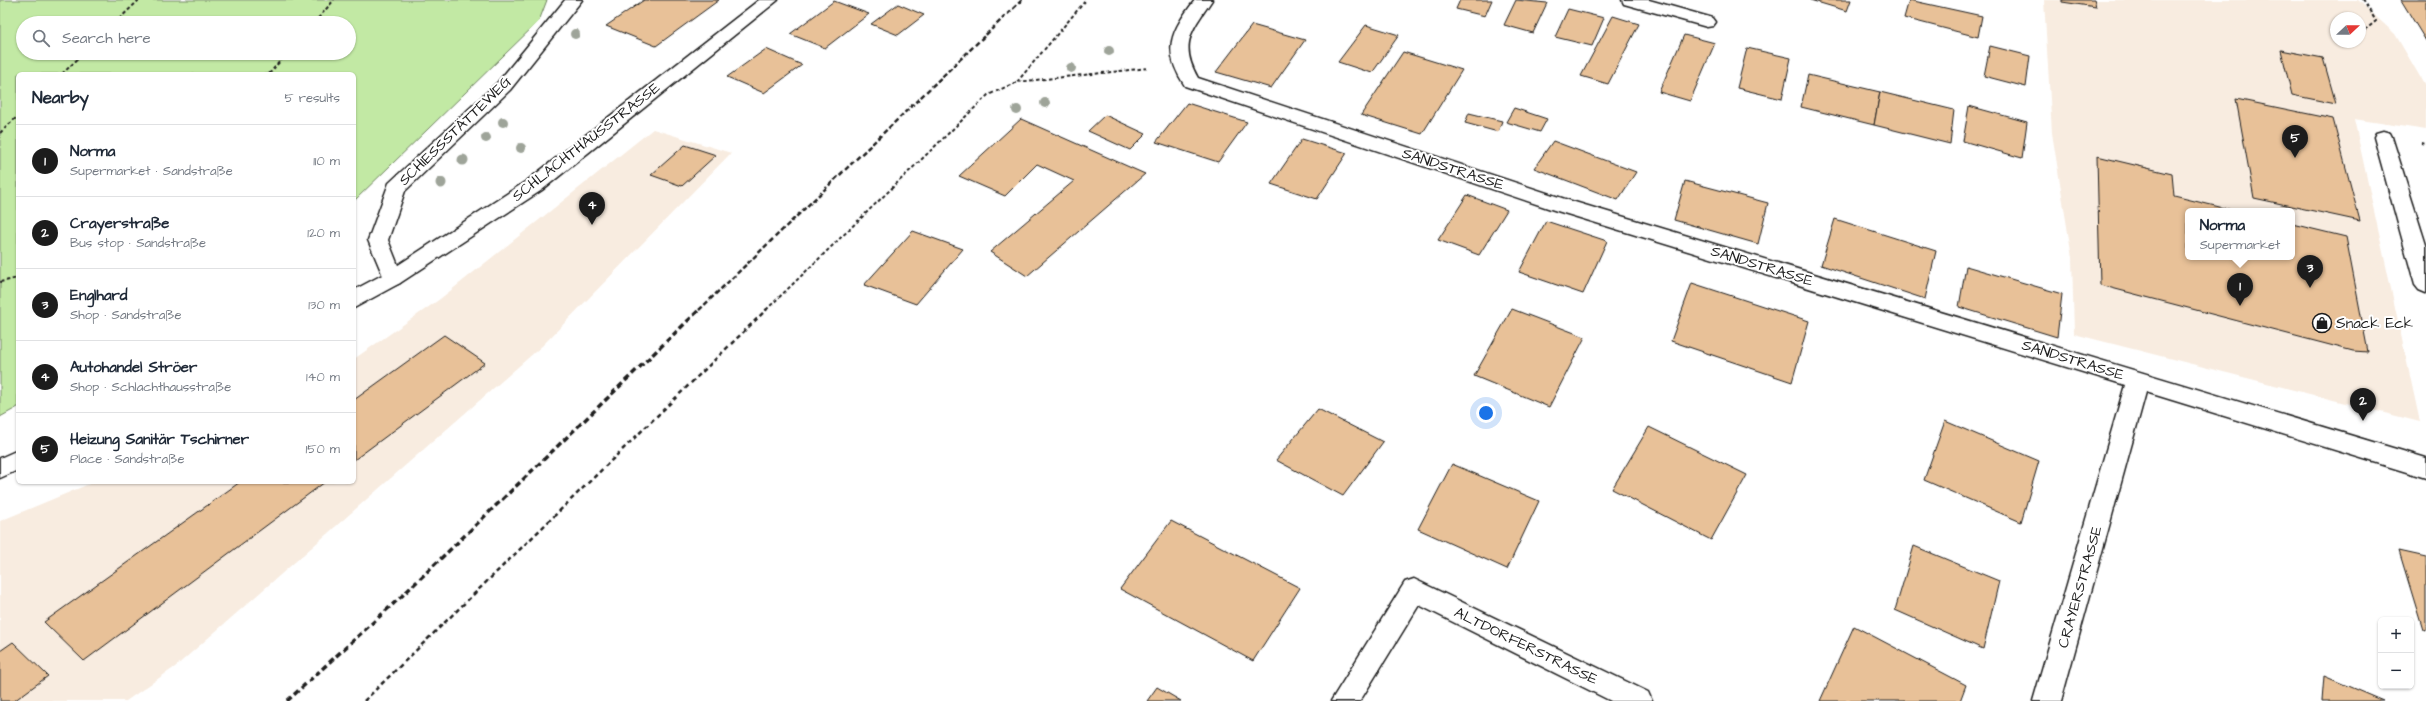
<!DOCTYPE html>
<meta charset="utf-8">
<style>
body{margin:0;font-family:"Architects Daughter",sans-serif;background:#f6f6f7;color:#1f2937}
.controls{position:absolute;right:12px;bottom:12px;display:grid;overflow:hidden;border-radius:6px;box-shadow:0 1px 3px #0004}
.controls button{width:36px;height:36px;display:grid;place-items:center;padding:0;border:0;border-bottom:1px solid #e0e1e3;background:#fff;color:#1f2937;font:20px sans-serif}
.compass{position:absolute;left:2330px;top:12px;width:36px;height:36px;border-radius:50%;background:#fff;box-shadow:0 1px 3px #0004;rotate:68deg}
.you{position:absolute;left:1486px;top:413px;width:14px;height:14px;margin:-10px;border:3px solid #fff;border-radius:50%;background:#1a73e8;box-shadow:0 0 0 6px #1a73e833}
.badge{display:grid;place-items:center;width:26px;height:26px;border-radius:50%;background:#1c1c1c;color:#fff;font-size:13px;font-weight:700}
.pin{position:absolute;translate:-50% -33px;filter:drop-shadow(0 1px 2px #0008)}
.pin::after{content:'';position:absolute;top:21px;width:14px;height:12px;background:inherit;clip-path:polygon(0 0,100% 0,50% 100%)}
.popup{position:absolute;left:2185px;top:208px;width:110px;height:52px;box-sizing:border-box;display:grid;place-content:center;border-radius:6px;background:#fff;filter:drop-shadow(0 1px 3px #0005);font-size:13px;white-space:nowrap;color:#747a83}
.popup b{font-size:15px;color:#1f2937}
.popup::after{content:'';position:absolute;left:50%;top:100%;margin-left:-8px;border:8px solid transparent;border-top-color:#fff}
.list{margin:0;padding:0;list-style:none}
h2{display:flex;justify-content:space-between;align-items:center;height:52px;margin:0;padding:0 16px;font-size:17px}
h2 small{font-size:13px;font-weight:400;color:#747a83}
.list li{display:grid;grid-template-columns:26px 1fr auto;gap:12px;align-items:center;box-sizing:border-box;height:72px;padding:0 16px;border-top:1px solid #e0e1e3}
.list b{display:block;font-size:15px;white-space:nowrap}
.list p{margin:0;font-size:13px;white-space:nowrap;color:#747a83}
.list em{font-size:13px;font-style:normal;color:#747a83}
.icon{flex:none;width:22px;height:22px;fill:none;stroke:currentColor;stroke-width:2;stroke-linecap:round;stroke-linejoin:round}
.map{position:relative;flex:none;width:2426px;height:701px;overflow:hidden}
.search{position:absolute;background:#fff;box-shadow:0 1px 3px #0004;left:16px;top:16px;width:340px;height:44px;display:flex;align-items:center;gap:10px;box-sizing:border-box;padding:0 14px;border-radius:22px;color:#747a83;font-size:15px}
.panel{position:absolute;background:#fff;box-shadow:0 1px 3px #0004;left:16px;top:72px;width:340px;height:412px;border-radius:6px}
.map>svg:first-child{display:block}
</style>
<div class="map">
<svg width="2426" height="701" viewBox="0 0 2426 701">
<rect width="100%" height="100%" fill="#fff"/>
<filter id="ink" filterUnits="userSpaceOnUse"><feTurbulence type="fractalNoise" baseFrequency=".025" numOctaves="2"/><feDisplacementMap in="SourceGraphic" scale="8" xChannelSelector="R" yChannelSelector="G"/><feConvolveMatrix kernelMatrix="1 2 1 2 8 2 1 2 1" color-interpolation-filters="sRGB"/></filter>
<g filter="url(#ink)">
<g fill="#f8ece0" fill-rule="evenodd">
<path d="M2044 0H2358L2395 34 2426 87V130L2354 119 2420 422 2074 334 2072 258 2052 133ZM2336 18H2360V42H2336ZM2188 211H2292V257H2188Z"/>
<path d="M653 129 731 153 543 345 175 667 126 701H0V521L94 482H354V359L440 299Z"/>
</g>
<path fill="#c2e9a4" stroke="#6f8260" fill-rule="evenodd" d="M0 0H547L539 21 354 201V74H18V407L0 417ZM23 23H349V53H23Z"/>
<g fill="#e8c198" stroke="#1c1c1c">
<path d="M644 0H719L656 46 606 26Z"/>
<path d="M1460 0H1492L1485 16 1456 9Z"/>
<path d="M1516 0 1547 3 1533 33 1504 25Z"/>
<path d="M1810 0H1851L1847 11Z"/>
<path d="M1909 0 1982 16 1978 37 1904 18Z"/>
<path d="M2062 0H2094L2096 7 2062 2Z"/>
<path d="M2401 0H2426V41Z"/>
<path d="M834 1 869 14 825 48 790 34Z"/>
<path d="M898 4 924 15 898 35 871 24Z"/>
<path d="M1568 9 1604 18 1592 46 1555 37Z"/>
<path d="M1613 16 1639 24 1608 84 1581 76Z"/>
<path d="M1252 25 1305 40 1271 88 1216 72Z"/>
<path d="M1366 25 1399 35 1372 73 1338 62Z"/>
<path d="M1684 35 1715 43 1690 101 1659 92Z"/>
<path d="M1990 46 2030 56 2026 87 1984 76Z"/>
<path d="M1747 48 1791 58 1782 99 1737 88Z"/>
<path d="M766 49 802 65 764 93 727 77Z"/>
<path d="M2281 50 2323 58 2336 104 2292 95Z"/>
<path d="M1403 52 1462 70 1422 134 1361 115Z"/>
<path d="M1808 75 1880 92 1874 125 1801 107Z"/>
<path d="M1880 92 1954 110 1950 144 1874 125Z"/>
<path d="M2236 99 2333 119 2360 221 2254 198Z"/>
<path d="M1187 103 1247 122 1218 162 1156 142Z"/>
<path d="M1969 106 2027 122 2022 158 1963 141Z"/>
<path d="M1514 108 1547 119 1540 132 1506 122Z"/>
<path d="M1469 113 1502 121 1498 132 1465 123Z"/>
<path d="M1105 115 1146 134 1130 150 1088 131Z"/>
<path d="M1021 119 1145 174 1027 276 990 252 1074 181 1037 164 1005 196 959 176Z"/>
<path d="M1302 139 1347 153 1317 199 1271 184Z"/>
<path d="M1553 141 1636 172 1618 200 1534 168Z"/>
<path d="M685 145 716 155 682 186 651 175Z"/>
<path d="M2097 156 2172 174 2174 196 2236 211H2188V257H2292V224L2346 237 2368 352 2353 351 2100 285Z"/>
<path d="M1685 181 1768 203 1758 244 1674 220Z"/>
<path d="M1467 195 1507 210 1479 255 1438 240Z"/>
<path d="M1835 219 1936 251 1925 299 1821 265Z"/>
<path d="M1546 221 1607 241 1583 294 1519 272Z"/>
<path d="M913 231 963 249 916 304 864 285Z"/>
<path d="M1966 266 2062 294 2057 337 1959 307Z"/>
<path d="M1692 283 1809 321 1792 382 1671 341Z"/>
<path d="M1512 309 1585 337 1549 407 1474 376Z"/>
<path d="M444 335 485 363 354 460V400Z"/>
<path d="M1318 409 1383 442 1343 496 1276 460Z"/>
<path d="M1945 421 2039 461 2021 522 1924 480Z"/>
<path d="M1649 427 1747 475 1711 540 1612 489Z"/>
<path d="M1452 464 1539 501 1507 569 1418 529Z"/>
<path d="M240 482H325L84 661 44 622Z"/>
<path d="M1171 521 1300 588 1253 661 1120 589Z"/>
<path d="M1914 546 1999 581 1983 649 1895 610Z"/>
<path d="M2399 551 2426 557V631L2423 630Z"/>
<path d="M1854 626 1966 685 1960 701H1820Z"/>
<path d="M13 642 48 676 14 701H0V651Z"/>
<path d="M2324 676 2383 701H2322Z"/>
<path d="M1157 687 1181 701H1147Z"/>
</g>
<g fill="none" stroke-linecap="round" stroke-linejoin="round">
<g stroke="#1c1c1c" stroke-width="3">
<path id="service" d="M2383 131 2390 133 2392 137 2426 245V293L2419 290 2415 285 2374 137 2376 133Z"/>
</g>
<g stroke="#1c1c1c" stroke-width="3">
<g id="minor">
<path d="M565 0H582L510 90 405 191 388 240 403 278 400 283 393 286 386 283 368 240 389 183 498 82Z"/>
<path d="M1195 0H1212C1193 29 1178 43 1198 78L1568 200 2426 458V478L2146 392 2061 701H2033L2125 385 1554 210 1185 86C1161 50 1171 31 1195 0Z"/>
<path d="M1622 0H1649L1713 18 1716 22 1713 26 1707 27 1624 4Z"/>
<path d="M1414 579 1648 692 1652 701H1611L1419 605 1360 701H1331L1405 582Z"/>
</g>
</g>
<g stroke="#1c1c1c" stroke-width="3">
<g id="secondary">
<path d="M759 0H778L542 190 400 283 354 308V290L386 273 528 180Z"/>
<path d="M18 450V470L0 478V458Z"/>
</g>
</g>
<g stroke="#1c1c1c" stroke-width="2" stroke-dasharray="3.5 2.5" stroke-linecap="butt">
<path d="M115 23 139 0"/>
<path d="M314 23 334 0"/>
<path d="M2360 34 2376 21 2363 0"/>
<path d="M62 74 84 53"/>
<path d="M269 74 287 53"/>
<path d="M1017 82 1086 0"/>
<path d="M0 133 18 116"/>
<path d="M2421 143 2426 144"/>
<path d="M0 282 18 278"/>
<path d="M766 310 988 95 1017 82 1149 68"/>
</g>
<path stroke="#1c1c1c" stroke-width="2.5" stroke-dasharray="4.5 3.5" stroke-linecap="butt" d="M364 701 767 309"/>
<use href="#service" fill="#fff" fill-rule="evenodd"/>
<use href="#minor" fill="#fff" fill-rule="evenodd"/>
<use href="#secondary" fill="#fff" fill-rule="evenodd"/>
<path stroke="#1c1c1c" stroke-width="2.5" stroke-dasharray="5 2.5" stroke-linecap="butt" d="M699 310 1022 0"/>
<path stroke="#1c1c1c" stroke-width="3.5" stroke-dasharray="6 3.5" stroke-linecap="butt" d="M287 701 403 595 700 309"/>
</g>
<g fill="#9ea499">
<circle cx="575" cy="34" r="5"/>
<circle cx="1109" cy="51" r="5"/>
<circle cx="1071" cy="68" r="5"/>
<circle cx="1045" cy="103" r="5"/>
<circle cx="1017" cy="110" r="5"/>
<circle cx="503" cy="122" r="5"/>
<circle cx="486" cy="138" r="5"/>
<circle cx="521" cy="148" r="5"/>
<circle cx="463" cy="160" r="5.5"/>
<circle cx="441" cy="183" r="5.5"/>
</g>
</g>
<defs>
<g id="shop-ring" transform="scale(1)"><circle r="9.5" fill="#fff" stroke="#1c1c1c" stroke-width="1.5"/><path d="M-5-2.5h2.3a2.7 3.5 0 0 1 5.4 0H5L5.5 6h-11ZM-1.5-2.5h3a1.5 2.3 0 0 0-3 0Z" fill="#1c1c1c"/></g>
</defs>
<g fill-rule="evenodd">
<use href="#shop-ring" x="2322" y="323"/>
</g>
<g text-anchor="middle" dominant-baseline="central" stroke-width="4" stroke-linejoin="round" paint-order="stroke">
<g font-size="15" fill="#1c1c1c" stroke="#fff">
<text transform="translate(455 131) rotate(-44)">SCHIESSSTÄTTEWEG</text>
<text transform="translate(586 142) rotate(-38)">SCHLACHTHAUSSTRASSE</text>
<text transform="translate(1453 169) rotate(18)">SANDSTRASSE</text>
<text transform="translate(1762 266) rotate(17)">SANDSTRASSE</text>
<text transform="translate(2073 360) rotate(17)">SANDSTRASSE</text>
<text transform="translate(2080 587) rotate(-74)">CRAYERSTRASSE</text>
<text transform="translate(1526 646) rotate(26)">ALTDORFERSTRASSE</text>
</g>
<g font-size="15" fill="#1c1c1c" stroke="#fff" text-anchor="start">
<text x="2336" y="323">Snack Eck</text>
</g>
</g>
</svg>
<div class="controls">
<button>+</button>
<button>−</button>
</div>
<svg class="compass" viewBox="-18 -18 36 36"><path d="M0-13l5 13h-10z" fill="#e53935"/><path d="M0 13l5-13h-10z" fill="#747a83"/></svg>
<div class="you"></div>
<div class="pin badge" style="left:2240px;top:306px">1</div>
<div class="popup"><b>Norma</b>Supermarket</div>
<div class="pin badge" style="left:2363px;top:421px">2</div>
<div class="pin badge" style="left:2310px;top:288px">3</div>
<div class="pin badge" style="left:592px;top:225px">4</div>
<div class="pin badge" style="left:2295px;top:158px">5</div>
<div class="search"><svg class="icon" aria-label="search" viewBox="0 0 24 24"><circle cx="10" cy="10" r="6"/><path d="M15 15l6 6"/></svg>Search here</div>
<section class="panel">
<h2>Nearby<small>5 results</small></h2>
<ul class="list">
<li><span class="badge">1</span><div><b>Norma</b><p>Supermarket · Sandstraße</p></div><em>110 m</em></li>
<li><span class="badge">2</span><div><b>Crayerstraße</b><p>Bus stop · Sandstraße</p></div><em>120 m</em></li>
<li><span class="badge">3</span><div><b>Englhard</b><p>Shop · Sandstraße</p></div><em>130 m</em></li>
<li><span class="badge">4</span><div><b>Autohandel Ströer</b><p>Shop · Schlachthausstraße</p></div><em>140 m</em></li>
<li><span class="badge">5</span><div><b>Heizung Sanitär Tschirner</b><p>Place · Sandstraße</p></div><em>150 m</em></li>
</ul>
</section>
</div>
